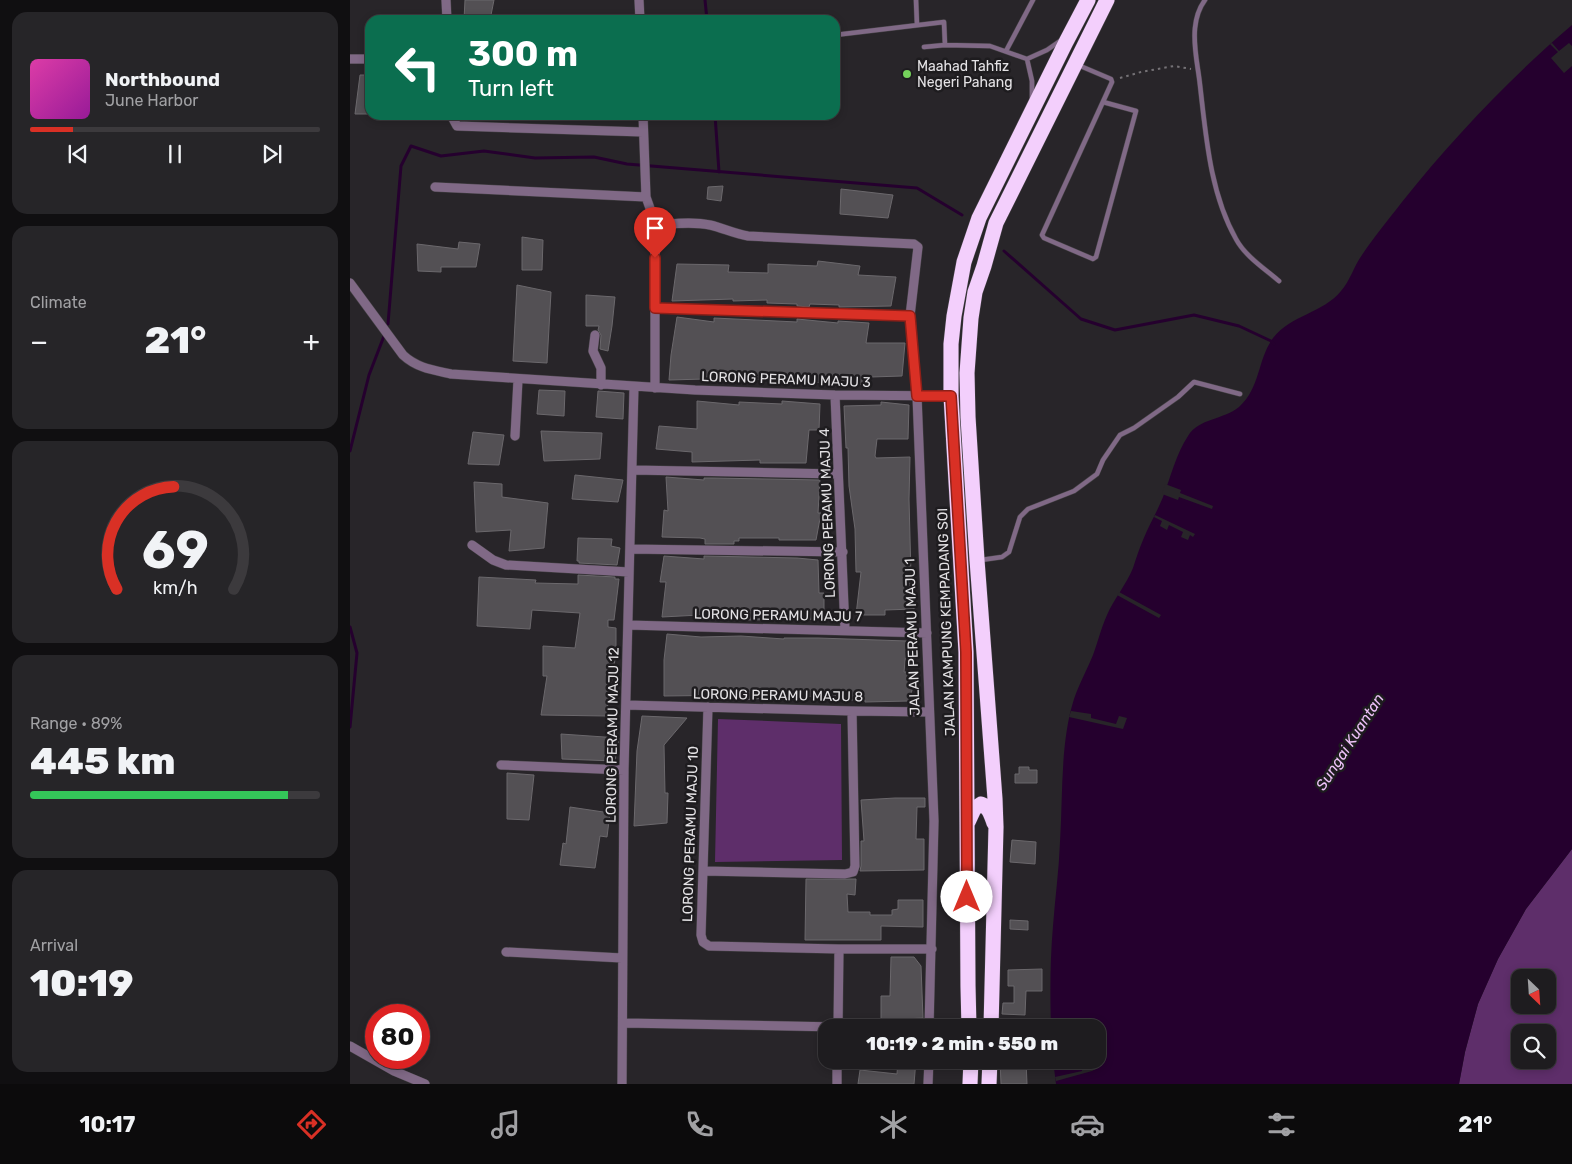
<!DOCTYPE html>
<html lang="en">
<head>
<meta charset="utf-8">
<style>
	body { margin:0; font-family:Rubik,sans-serif; background:#262528; color:#f1f3f6; height:100vh; display:flex; flex-direction:column; font-size:19px; white-space:nowrap }
	* { box-sizing:border-box; margin:0 }
	p { font-size:16px; color:#a1a1a4 }
	.icon { flex:none; width:28px; height:28px; fill:none; stroke:currentColor; stroke-width:2; stroke-linecap:round; stroke-linejoin:round }
	.map { position:relative; flex:1; overflow:hidden }
	.details { display:flex; flex-direction:column; gap:12px; padding:12px; background:#100f11; width:350px }
	.details>* { flex:none }
	.banner { position:absolute; left:15px; top:15px; width:475px; height:105px; border-radius:15px; box-shadow:0 2px 8px #0003,0 0 0 1px #3c3a3d; background:#0b6e4f; color:#fff; overflow:hidden }
	.needle { width:32px; rotate:155deg }
	.fabs { position:absolute; left:1161px; top:969px; display:grid; gap:10px }
	.fabs a { display:grid; place-items:center; width:45px; height:45px; border-radius:10px; background:#1e1c1f; box-shadow:0 2px 8px #0003,0 0 0 1px #3c3a3d; font-size:25px }
	.speed { position:absolute; left:15px; top:1004px; display:flex; gap:10px; font-size:25px; font-weight:700; text-align:center }
	.speed>* { display:grid; place-content:center; width:65px; height:65px; border-radius:50%; background:#1e1c1f; box-shadow:0 2px 8px #0003,0 0 0 1px #3c3a3d; line-height:1 }
	.speed .limit { border:8px solid #d22; background:#fff; color:#111 }
	.pin { position:absolute; display:grid; place-items:center; width:42px; height:42px; color:#fff; margin:-51px -21px; border-radius:50% 50% 50% 0; rotate:-45deg; box-shadow:0 0 5px #0007 }
	.pin .icon { rotate:45deg }
	.me { position:absolute; width:55px; margin:-28px; rotate:0deg; stroke-linejoin:round; filter:drop-shadow(0 0 4px #0008) }
	.turn { display:flex; align-items:center; gap:18px; height:105px; padding:0 20px; font-size:22px }
	.turn .icon { width:65px; height:65px; stroke-width:2.5 }
	.turn b { display:block; font-size:35px; line-height:42px }
	.big { font-size:38px; font-weight:800; line-height:1.1 }
	.details .widget { flex:1; display:flex; flex-direction:column; justify-content:center; gap:8px; min-width:0; padding:0 18px; border-radius:15px; background:#262528 }
	.details .dial { align-items:center; gap:0 }
	.dial svg { height:130px; overflow:visible; fill:none; stroke:#3c3a3d; stroke-width:7; stroke-linecap:round; text-anchor:middle }
	.dial text { fill:#f1f3f6; stroke:none }
	.song { display:flex; align-items:center; gap:15px }
	.cover { width:60px; height:60px; border-radius:8px; background:linear-gradient(135deg,hsl(320 70% 55%),hsl(300 70% 35%)) }
	.played { height:5px; border-radius:2px; background:linear-gradient(90deg,#d93025 15%,#3c3a3d 15%) }
	.keys { display:flex; justify-content:space-around; direction:ltr }
	.heat { display:flex; justify-content:space-between; align-items:center; font-size:28px; direction:ltr }
	.charge { height:8px; border-radius:4px; background:linear-gradient(90deg,#34c759 89%,#3c3a3d 0) }
	.trip { position:absolute; left:468px; top:1019px; width:288px; height:50px; border-radius:15px; background:#1e1c1f; box-shadow:0 2px 8px #0003,0 0 0 1px #3c3a3d; font-weight:800; line-height:50px; text-align:center }
	.dock { display:flex; height:80px; justify-content:space-around; align-items:center; background:#0c0b0c; color:#a1a1a4 }
	.dock .icon { width:35px; height:35px }
	.dock .current { color:#d93025 }
	.dock b { font-size:22px; color:#f1f3f6 }
	main { display:flex; flex:1; min-height:0 }
	.map>svg:first-child { display:block }
	.green { fill:#5e2e6a; fill-rule:evenodd }
	.water { fill:#25002e }
	.pier { fill:#282529 }
	.lines { fill:none; stroke-linecap:round; stroke-linejoin:round }
	.stream { stroke:#25002e; stroke-width:3 }
	.building { fill:#535054; stroke:#6b686c }
	.lane-casing { stroke:#464347; stroke-width:5.5 }
	.street-casing { stroke:#464347; stroke-width:10 }
	.highway-casing { stroke:#464347; stroke-width:16 }
	.path { stroke:#757276; stroke-width:2; stroke-dasharray:2.5 4; stroke-linecap:butt }
	.lane { stroke:#806986; stroke-width:4.5 }
	.street { stroke:#806986; stroke-width:9 }
	.highway { stroke:#f3cffc; stroke-width:15 }
	.route-casing { stroke:#8d1f18; stroke-width:12 }
	.route { stroke:#d93025; stroke-width:9 }
	.poi-dot { fill:#75d25b; stroke:#1e1c1f; stroke-width:2 }
	.labels { text-anchor:middle; stroke-width:5; stroke-linejoin:round; paint-order:stroke }
	.poi-label { font-size:14px; fill:#e4e2e5; stroke:#1e1c1f; text-anchor:start }
	.street-label { font-size:14px; fill:#e4e2e5; stroke:#1e1c1f }
	.water-label { font-size:15px; font-style:italic; fill:#eec2f9; stroke:#1e1c1f }
</style>
</head>
<body>
<main>
<section class="details">
<div class="widget">
<div class="song"><i class="cover"></i><div><b>Northbound</b><p>June Harbor</p></div></div>
<div class="played"></div>
<div class="keys"><svg class="icon" aria-label="previous" viewBox="0 0 24 24"><path d="M18 5L8 12l10 7zM5 5v14"/></svg><svg class="icon" aria-label="pause" viewBox="0 0 24 24"><path d="M8 5v14M16 5v14"/></svg><svg class="icon" aria-label="next" viewBox="0 0 24 24"><path d="M6 5l10 7-10 7zM19 5v14"/></svg></div>
</div>
<div class="widget"><p>Climate</p>
<div class="heat"><a>−</a><b class="big">21°</b><a>+</a></div>
</div>
<div class="widget dial"><svg viewBox="0 0 100 80">
<path d="M14 69A42 42 0 1 1 86 69"/>
<path d="M14 69A42 42 0 0 1 49 6" stroke="#d93025"/>
<text x="50" y="56" font-size="32" font-weight="700">69</text>
<text x="50" y="72" font-size="11">km/h</text>
</svg></div>
<div class="widget"><p>Range · 89%</p><b class="big">445 km</b><div class="charge"></div></div>
<div class="widget"><p>Arrival</p><b class="big">10:19</b></div>
</section>
<div class="map">
<svg width="1222" height="1084" viewBox="0 0 1222 1084">
	<rect width="100%" height="100%" fill="#282529"/>
	<!-- green -->
	<path class="green" d="M368,719l123,5 1,136 -127,2z
		M1222,849v235h-113l6,-32 13,-48 20,-45 28,-50zM1170,978h28v27h-28zM1170,1032h28v28h-28z"/>
	<!-- water -->
	<path class="water" d="M1222,25v824l-46,60 -28,50 -20,45 -13,48 -6,32h-403l-3,-24h43v-32h-45c-1,-35 -1,-68 2,-102 2,-28 6,-56 7,-84 3,-46 0,-99 14,-143 5,-15 13,-29 19,-44 5,-13 8,-27 14,-40 7,-16 19,-30 26,-47 3,-9 6,-19 10,-28 6,-15 14,-28 20,-43 8,-21 13,-43 25,-61 11,-18 35,-16 51,-29 22,-20 18,-47 34,-69 18,-23 50,-25 68,-47 9,-10 13,-25 21,-36 11,-17 27,-36 40,-53 51,-64 108,-124 170,-177z"/>
	<!-- pier -->
	<path class="pier" d="M1202,43l7,8 10,-8 3,3v20l-8,7 -13,-15 7,-6 -8,-8z
		M815,484l16,6 -1,3 33,13 -1,3 -33,-12 -1,3 -16,-6z
		M805,515l40,19 -2,3 -3,-2 -2,5 -7,-3 2,-5 -14,-7 -2,5 -7,-4 2,-5 -8,-4z
		M769,592l42,23 -2,3 -42,-23z
		M721,711l20,3v4l25,6 3,-8 8,2 -4,11 -54,-12z
		M749,1064l2,2 -9,5 -36,10 -1,-4 27,-6v-3l7,-1 1,2z"/>
	<g class="lines">
		<!-- stream -->
		<path class="stream" d="M355,0l2,20
			M365,115l4,57
			M654,251l77,68 34,11 79,-15 45,11 32,15 3,3
			M38,324l13,-158 10,-20 30,10 43,-5 51,7 59,-1 33,7 290,24 45,27
			M0,451l19,-76 15,-39
			M0,627l7,26 -7,74"/>
	</g>
	<!-- building -->
	<path class="building" d="M115,0h29l-4,20h-26z
		M10,75h10v39h-15z
		M373,186l-2,15 -14,-2 1,-12z
		M491,189l52,6 -5,23 -48,-4z
		M172,237l21,3 -1,30h-20z
		M109,242l21,2 -4,23h-35v5l-23,-1 -1,-27 41,5z
		M468,261l42,5 -2,9 38,2 -5,29 -52,1v-2l-29,-1 -1,3 -12,-1v-2l-30,-1v-3l-34,1v-2l-61,2 5,-37 52,1 -1,7 40,1v-9l49,2z
		M167,285l34,7 -4,71 -34,-2z
		M236,295l29,2 -3,29 -4,25 -8,-2 1,-14 -3,-5 1,-4h-13z
		M327,317l37,5v-4l83,4v-3l41,4v-2l31,2 -3,20h39l-3,33 -31,1 -2,8 -164,-8v2l-36,1 2,-25z
		M189,390l26,1 -1,25 -27,-2z
		M248,391l26,2 -1,26 -27,-2z
		M347,401l42,4v-3l43,2v-3l38,3 -1,26h-10l-3,33h-46v-3l-68,2v-10l-36,-3 3,-23 38,3z
		M531,402l28,3 -1,34h-31l-2,17 1,2 34,-1 -1,42 2,77h4l-1,33 -29,1v5h-29l5,-43h-5l-1,-43 -6,-43 -1,-38h-2l-2,-42 37,-1z
		M191,431l61,2 -2,26 -56,2z
		M123,432l31,3 -5,30 -31,-1z
		M225,475l48,5 -5,22 -46,-3z
		M316,477l38,3v-2h9l107,2 -2,33h3l-5,27h-37v-2h-40v3h-5v3h-29v-5l-5,-1 -38,-1 2,-27 4,1z
		M124,482l28,2v13l46,6 -4,45 -35,3 2,-21 -35,2z
		M228,538l34,1 -1,7 9,2 -3,17 -38,-2v-2h-2z
		M314,556l40,3v-3l93,2 21,2 1,33h5v26l-82,1v-2l-42,-3 -38,2 4,-35h-6z
		M228,575l37,2v2h4l-5,41h-6v7l8,1v25l-10,63 -65,-1 6,-39h-4v-30l32,2 5,-35 -48,-3 -2,19 -53,-3 2,-49 57,3 -1,3 43,1z
		M317,634l34,3 40,-1 43,3v-1h34l89,3 -3,31h13l-8,29 -44,1v-2h-38l-1,-3 -36,-1 -47,4v-5l-79,1v-36z
		M292,716l45,2 -23,27 1,48h3l-1,30 -33,3 3,-75z
		M211,734l58,4 -4,23 -53,-2z
		M669,767h10v3h8v13h-22v-9h4z
		M157,773l27,2 -5,45 -22,-1z
		M545,798h30v9h-8l-1,32h8v31l-64,1 1,-5v-25h3l-3,-41z
		M220,807l40,6 -3,24 -7,-1 -5,32 -35,-3 3,-22 3,1z
		M662,840l24,2 -1,22 -25,-2z
		M456,879h50l-1,16 -8,-1 1,18h22v3h22v-5l6,-1v-9h25v27l-42,-1v14h-76z
		M660,920l18,1v9l-18,-1z
		M541,957h23l7,9 2,52 -20,1v9h-22v-32h9z
		M692,969v22h-16l-1,24 -23,-1 1,-11h11v-17h-6v-16z
		M548,1060h18l-2,24h-56l2,-14 37,4z
		M650,1060h26l1,24h-26z"/>
	<g class="lines">
		<defs>
			<path id="lane" d="M566,0l1,25
				M855,0c-6,8 -9,18 -10,28 -2,19 3,38 5,57 6,51 10,108 36,154 9,17 29,30 43,42
				M485,35l109,-13 1,23
				M574,47l21,-2 45,1 37,13 20,-9 13,-9
				M656,51l27,-51
				M677,59l5,22v18
				M728,65l33,14 1,3 -70,153 2,3 49,21 3,-2 40,-146 -33,-9
				M631,560l21,-3 7,-5 11,-35 8,-8 46,-18 23,-17 6,-14 17,-25 14,-7 44,-31 16,-15 46,12"/>
			<path id="street" d="M96,0l1,20
				M289,0l1,20
				M0,59h20
				M101,115l6,11 186,6
				M293,115l3,82 6,17 3,11v163
				M85,187l211,10
				M305,225c17,-1 37,-4 55,0 13,3 25,9 38,11l166,8 4,3 -8,69 7,80 17,425 -5,207
				M0,283l53,72c14,13 30,15 48,19l244,16 140,5 116,1
				M305,308l255,8
				M245,335l-2,16 8,17v17
				M485,395l10,235
				M165,436l3,-56
				M283,470l205,4
				M122,545l21,15 13,5 123,7
				M280,549l213,3
				M278,625l299,8
				M276,705l226,6 77,1
				M358,707l-7,228 2,7 6,4 130,3h93
				M151,765l123,5
				M353,871l142,3 8,-2 2,-6 -3,-155
				M156,952l116,6
				M274,1023l214,4
				M488,1028l1,-79
				M0,1046l44,25 31,13
				M272,1084l2,-314 10,-383
				M487,1084v-24
				M578,1084l1,-24"/>
			<path id="highway" d="M618,822l6,-13 7,-5c8,3 10,11 13,19
				M619,1028l-1,-42 -2,-334 -15,-256v-52l3,-28 10,-54 15,-44 87,-176 22,-42
				M641,1028l5,-201 -1,-28 -18,-239 -9,-143 -1,-44 4,-55 4,-26 9,-26 12,-43 111,-223
				M620,1084l1,-24
				M639,1084l1,-24"/>
		</defs>
		<!-- lane casing -->
		<use href="#lane" class="lane-casing"/>
		<!-- street casing -->
		<use href="#street" class="street-casing"/>
		<!-- highway casing -->
		<use href="#highway" class="highway-casing"/>
		<!-- path -->
		<path class="path" d="M770,78l21,-6 33,-6 17,3"/>
		<!-- lane -->
		<use href="#lane" class="lane"/>
		<!-- street -->
		<use href="#street" class="street"/>
		<!-- highway -->
		<use href="#highway" class="highway"/>
	</g>
	<g class="lines">
		<defs>
			<path id="route" d="M305,258v50l255,8 7,80h34l15,256 1,245"/>
		</defs>
		<!-- route casing -->
		<use href="#route" class="route-casing"/>
		<!-- route -->
		<use href="#route" class="route"/>
	</g>
	<!-- markers -->
	<circle class="poi-dot" cx="557" cy="74" r="5"/>
	<g class="labels">
		<!-- poi labels -->
		<g class="poi-label">
			<text x="567" y="71">Maahad Tahfiz<tspan x="567" dy="16">Negeri Pahang</tspan></text>
		</g>
		<!-- street labels -->
		<g class="street-label">
			<text transform="translate(436 379) rotate(2)" y="5">LORONG PERAMU MAJU 3</text>
			<text transform="translate(477 513) rotate(-92)" y="5">LORONG PERAMU MAJU 4</text>
			<text transform="translate(428 615) rotate(1)" y="5">LORONG PERAMU MAJU 7</text>
			<text transform="translate(596 622) rotate(-92)" y="5">JALAN KAMPUNG KEMPADANG SOI</text>
			<text transform="translate(562 637) rotate(-92)" y="5">JALAN PERAMU MAJU 1</text>
			<text transform="translate(428 695) rotate(1)" y="5">LORONG PERAMU MAJU 8</text>
			<text transform="translate(262 735) rotate(-89)" y="5">LORONG PERAMU MAJU 12</text>
			<text transform="translate(340 834) rotate(-88)" y="5">LORONG PERAMU MAJU 10</text>
		</g>
		<!-- water labels -->
		<g class="water-label">
			<text transform="translate(1000 742) rotate(-57)" y="5">Sungai Kuantan</text>
		</g>
	</g>
</svg>
<div class="fabs">
<a><svg class="needle" viewBox="-14 -14 28 28"><path d="M0-13l5 13h-10z" fill="#e53935"/><path d="M0 13l5-13h-10z" fill="#a1a1a4"/></svg></a>
<a><svg class="icon" aria-label="search" viewBox="0 0 24 24"><circle cx="10" cy="10" r="6"/><path d="M15 15l6 6"/></svg></a>
</div>
<div class="speed"><div class="limit">80</div></div>
<div class="pin" style="left:305px;top:258px;background:#d93025"><svg class="icon" aria-label="arrive" viewBox="0 0 24 24"><path d="M6 21V4h12l-3 4 3 4H6"/></svg></div>
<svg class="me" style="left:617px;top:897px" viewBox="-20 -20 40 40"><circle r="19" fill="#fff"/><path d="M0-13L10 11 0 6-10 11z" fill="#d93025"/></svg>
<div class="trip">10:19 · 2 min · 550 m</div>
<div class="banner">
<div class="turn"><svg class="icon" aria-label="left" viewBox="0 0 24 24"><path d="M17 20v-9H6M10 6l-5 5 5 5"/></svg><div><b>300 m</b>Turn left</div></div>
</div>
</div>
</main>
<nav class="dock">
<b>10:17</b>
<svg class="icon current" aria-label="directions" viewBox="0 0 24 24"><path d="M12 3l9 9-9 9-9-9zM9 14v-3h6M13 9l2 2-2 2"/></svg>
<svg class="icon" aria-label="music" viewBox="0 0 24 24"><path d="M9 18V5l10-2v13"/><circle cx="6" cy="18" r="3"/><circle cx="16" cy="16" r="3"/></svg>
<svg class="icon" aria-label="phone" viewBox="0 0 24 24"><path d="M5 4h4l2 5-3 2q2 4 5 5l2-3 5 2v4C11 20 4 13 5 4z"/></svg>
<svg class="icon" aria-label="climate" viewBox="0 0 24 24"><path d="M12 3v18M4 7l16 10M4 17L20 7"/></svg>
<svg class="icon" aria-label="car" viewBox="0 0 24 24"><path d="M5 17H2v-5l4-1 3-4h7l3 4 3 1v5h-3M9 17h6M6 11h13"/><circle cx="7" cy="17" r="2"/><circle cx="17" cy="17" r="2"/></svg>
<svg class="icon" aria-label="filters" viewBox="0 0 24 24"><path d="M4 7h16M4 17h16"/><circle cx="9" cy="7" r="2"/><circle cx="15" cy="17" r="2"/></svg>
<b>21°</b>
</nav>
</body>
</html>
